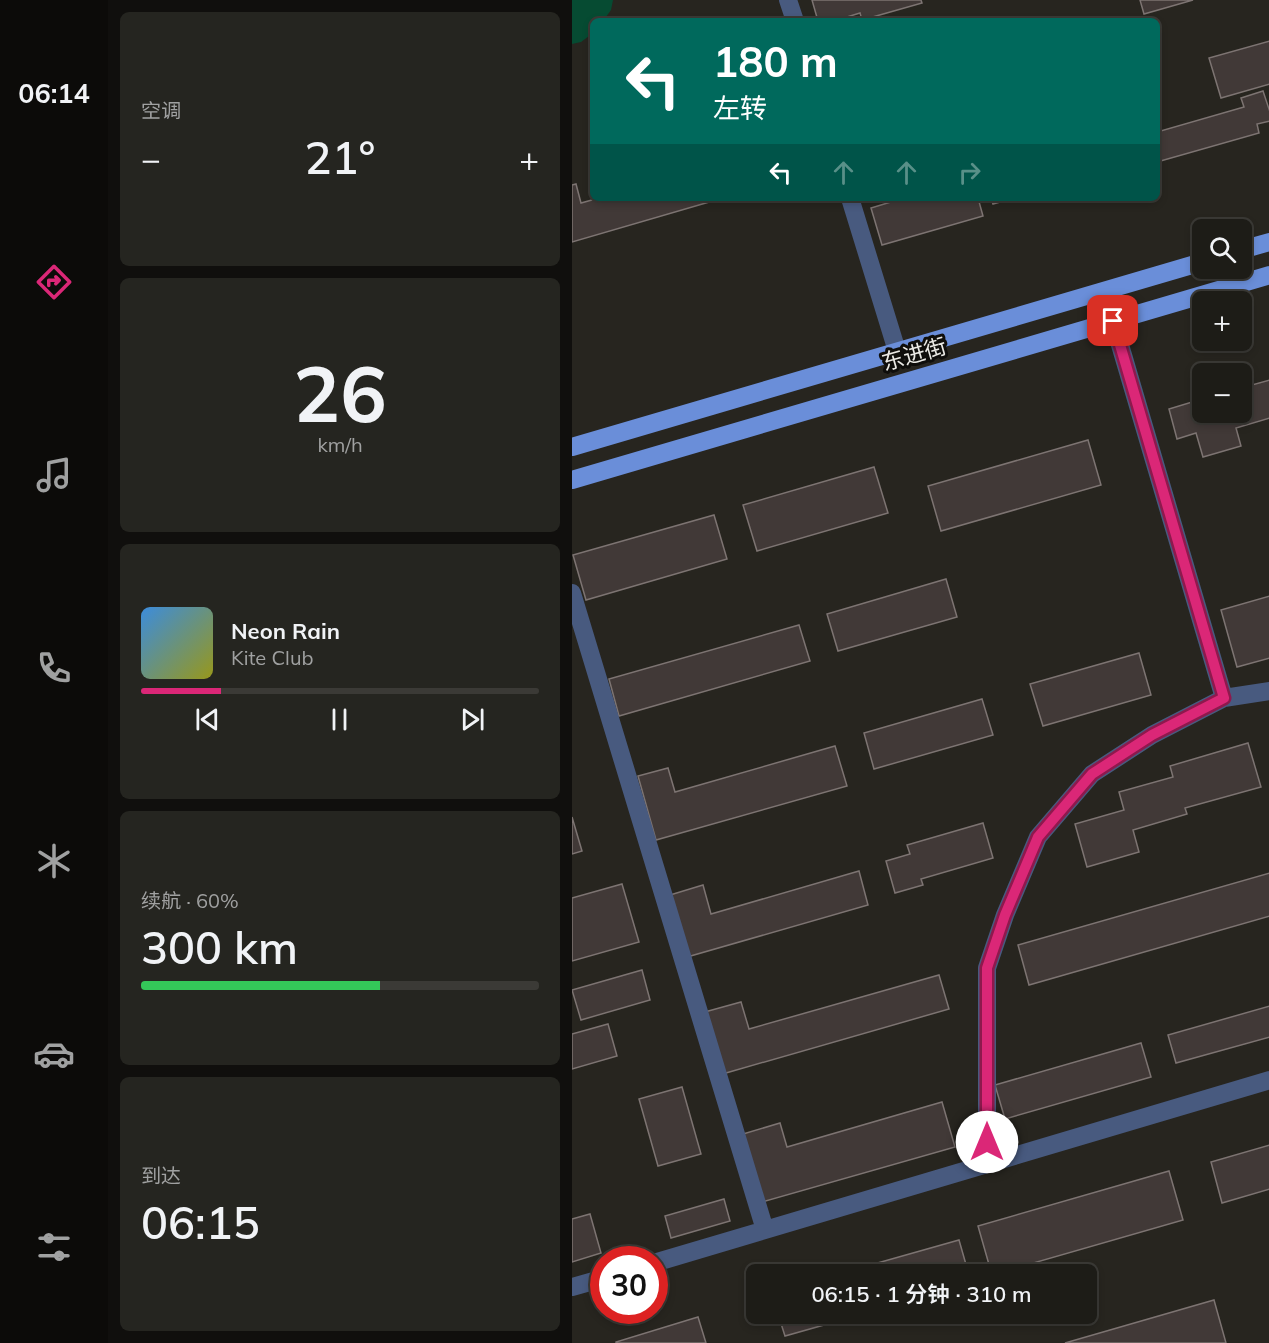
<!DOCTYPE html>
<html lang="zh">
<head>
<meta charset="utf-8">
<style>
	body { margin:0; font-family:Mulish,"Noto Sans SC",sans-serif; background:#252520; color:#f1f3f6; height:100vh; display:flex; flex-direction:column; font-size:22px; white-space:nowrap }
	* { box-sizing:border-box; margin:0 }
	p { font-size:20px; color:#a0a1a1 }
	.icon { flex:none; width:33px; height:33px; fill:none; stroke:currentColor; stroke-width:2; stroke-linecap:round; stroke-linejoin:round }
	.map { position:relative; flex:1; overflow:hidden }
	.side { display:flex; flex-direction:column; gap:12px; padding:12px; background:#100f0d; width:464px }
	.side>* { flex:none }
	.guide { position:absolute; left:18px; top:18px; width:570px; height:183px; border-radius:9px; box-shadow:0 3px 9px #0003,0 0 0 2px #3b3a36; background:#00695c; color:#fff; overflow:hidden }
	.controls { position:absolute; left:620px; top:219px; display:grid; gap:12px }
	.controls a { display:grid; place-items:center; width:60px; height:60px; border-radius:9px; background:#1d1c17; box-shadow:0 3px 9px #0003,0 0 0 2px #3b3a36; font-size:30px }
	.speed { position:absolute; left:18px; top:1246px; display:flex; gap:12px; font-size:30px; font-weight:700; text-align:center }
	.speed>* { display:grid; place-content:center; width:78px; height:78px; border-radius:50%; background:#1d1c17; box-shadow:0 3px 9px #0003,0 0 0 2px #3b3a36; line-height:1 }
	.speed .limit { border:9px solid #d22; background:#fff; color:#111 }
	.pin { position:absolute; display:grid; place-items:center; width:51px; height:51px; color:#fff; margin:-26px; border-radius:12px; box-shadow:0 3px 9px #0006 }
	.me { position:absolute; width:66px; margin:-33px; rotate:0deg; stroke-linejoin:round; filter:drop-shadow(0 0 4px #0008) }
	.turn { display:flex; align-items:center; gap:21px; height:126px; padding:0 24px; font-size:27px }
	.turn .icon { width:78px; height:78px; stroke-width:2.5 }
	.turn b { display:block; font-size:42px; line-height:51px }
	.lanes { display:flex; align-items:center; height:57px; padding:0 24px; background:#0003; justify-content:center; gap:30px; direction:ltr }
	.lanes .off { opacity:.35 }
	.big { font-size:45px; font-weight:600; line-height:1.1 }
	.side .card { flex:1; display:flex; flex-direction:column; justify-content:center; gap:9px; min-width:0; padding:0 21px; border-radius:9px; background:#252520 }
	.side .dial { align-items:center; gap:0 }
	.dial b { font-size:78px; line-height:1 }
	.song { display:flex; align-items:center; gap:18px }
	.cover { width:72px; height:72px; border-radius:9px; background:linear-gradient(135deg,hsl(210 70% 55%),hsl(60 70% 35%)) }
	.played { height:6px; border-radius:3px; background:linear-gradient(90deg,#db2777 20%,#3b3a36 20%) }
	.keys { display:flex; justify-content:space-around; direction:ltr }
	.heat { display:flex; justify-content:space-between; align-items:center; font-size:33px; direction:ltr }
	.charge { height:9px; border-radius:4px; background:linear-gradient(90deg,#34c759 60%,#3b3a36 0) }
	.trip { position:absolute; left:174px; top:1264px; width:351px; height:60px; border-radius:9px; background:#1d1c17; box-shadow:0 3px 9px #0003,0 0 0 2px #3b3a36; font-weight:600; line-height:60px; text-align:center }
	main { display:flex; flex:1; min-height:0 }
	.tab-bar { display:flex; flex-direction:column; width:108px; justify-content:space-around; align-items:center; background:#0c0b09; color:#a0a1a1 }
	.tab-bar .icon { width:42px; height:42px }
	.tab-bar .current { color:#db2777 }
	.tab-bar b { font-size:27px; color:#f1f3f6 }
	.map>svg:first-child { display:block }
	.green { fill:#064b32 }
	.building { fill:#413937; stroke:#7d7472; stroke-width:1.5 }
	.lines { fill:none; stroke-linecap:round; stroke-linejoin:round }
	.minor { stroke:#485a7f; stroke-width:18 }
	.major { stroke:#6a8ed9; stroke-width:18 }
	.route-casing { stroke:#8e194d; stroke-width:15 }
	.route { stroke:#db2777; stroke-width:10 }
	.labels { text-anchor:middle; stroke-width:6; stroke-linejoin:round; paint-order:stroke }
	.street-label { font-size:22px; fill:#ebeae5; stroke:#0f0e0b }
</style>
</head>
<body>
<main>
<nav class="tab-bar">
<b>06:14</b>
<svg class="icon current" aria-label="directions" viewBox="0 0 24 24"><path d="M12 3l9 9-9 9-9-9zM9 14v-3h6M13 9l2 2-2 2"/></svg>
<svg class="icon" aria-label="music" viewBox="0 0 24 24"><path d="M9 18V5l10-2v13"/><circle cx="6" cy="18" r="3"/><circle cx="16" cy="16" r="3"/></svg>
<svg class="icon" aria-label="phone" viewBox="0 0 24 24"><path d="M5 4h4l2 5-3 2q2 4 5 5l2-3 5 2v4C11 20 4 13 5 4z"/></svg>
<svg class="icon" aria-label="climate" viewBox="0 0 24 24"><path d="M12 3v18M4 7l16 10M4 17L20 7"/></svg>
<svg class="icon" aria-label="car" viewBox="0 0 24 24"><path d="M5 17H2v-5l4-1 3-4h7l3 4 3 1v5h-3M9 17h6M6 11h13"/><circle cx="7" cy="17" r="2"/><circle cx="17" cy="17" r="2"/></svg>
<svg class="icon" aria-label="filters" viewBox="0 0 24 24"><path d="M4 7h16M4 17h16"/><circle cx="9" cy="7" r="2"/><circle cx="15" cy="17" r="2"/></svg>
</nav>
<section class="side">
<div class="card"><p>空调</p>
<div class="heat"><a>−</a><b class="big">21°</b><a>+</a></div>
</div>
<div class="card dial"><b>26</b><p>km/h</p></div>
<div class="card">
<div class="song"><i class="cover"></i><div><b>Neon Rain</b><p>Kite Club</p></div></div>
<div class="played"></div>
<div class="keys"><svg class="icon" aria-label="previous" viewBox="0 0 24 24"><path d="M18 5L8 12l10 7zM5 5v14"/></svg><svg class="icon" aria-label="pause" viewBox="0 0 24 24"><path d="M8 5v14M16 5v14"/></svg><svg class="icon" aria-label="next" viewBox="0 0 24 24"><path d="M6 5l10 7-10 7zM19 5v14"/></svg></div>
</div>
<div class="card"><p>续航 · 60%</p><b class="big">300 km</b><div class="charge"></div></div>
<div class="card"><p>到达</p><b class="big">06:15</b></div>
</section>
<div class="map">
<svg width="698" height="1343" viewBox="0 0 698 1343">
	<rect width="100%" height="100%" fill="#27251f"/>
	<!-- green -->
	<path class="green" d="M0,0h41l-2,10 -8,11h-10v12l-12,9 -9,2z"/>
	<!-- building -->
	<path class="building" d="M240,0h109l1,3 -60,17 -2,-7 -26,8h-16z
		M568,0h53l-49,14z
		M698,41v43l-49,14 -12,-40z
		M691,91l7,21v9l-13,3 2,9 -102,29v-30l87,-25 -3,-9z
		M4,184l5,19 18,-5h124l-151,44v-57z
		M332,198h74l5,18 -101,29 -11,-37z
		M419,198h23l-21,6z
		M698,380v38l-34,10 5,18 -38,11 -7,-24 -19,6 -8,-30 33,-10v13h39v-24z
		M516,440l13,45 -160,46 -13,-45z
		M302,467l14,46 -131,38 -14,-46z
		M142,515l13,44 -141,41 -13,-45z
		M374,579l11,38 -119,34 -11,-37z
		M698,596v62l-33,9 -16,-57z
		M227,625l11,36 -191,55 -10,-37z
		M567,653l12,42 -108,31 -13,-42z
		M410,699l11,36 -119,34 -10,-36z
		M676,743l13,44 -76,21 2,6 -54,16 6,22 -52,15 -12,-43 49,-14 -5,-18 54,-15 -3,-11z
		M263,746l12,40 -191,54 -18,-64 30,-8 7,24z
		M0,817l10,34 -10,3z
		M411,823l10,35 -72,21 2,6 -28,8 -9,-32 24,-7 -3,-9z
		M287,871l9,34 -181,52 -17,-62 33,-10 8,29z
		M698,873v43l-241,69 -11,-40z
		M50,884l17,58 -67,19v-63z
		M70,970l8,30 -69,20 -9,-30z
		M367,975l10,34 -230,66 -18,-62 40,-11 8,27z
		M698,1006v31l-94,26 -8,-28z
		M36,1024l9,32 -45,13v-35z
		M569,1043l10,34 -146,42 -10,-34z
		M110,1087l19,67 -43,12 -19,-67z
		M370,1102l13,45 -193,55 -19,-68 37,-11 7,24z
		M698,1145v44l-48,14 -11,-41z
		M597,1171l14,49 -191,55 -14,-49z
		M152,1199l6,22 -59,17 -6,-22z
		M18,1214l11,39 -29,9v-43z
		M387,1240l10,35h-134z
		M642,1300l12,43h-161z
		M206,1314h85l-78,22z
		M126,1317l8,26h-90v-1z"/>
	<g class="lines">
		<!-- minor -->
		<path class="minor" d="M216,0l7,21
			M278,198l47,153
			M0,593l193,637
			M652,698l46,-7
			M415,1164v-196l18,-53 33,-78 54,-63 60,-39 72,-37 -111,-377
			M82,1263l616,-183
			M0,1287l32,-9"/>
		<!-- major -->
		<path class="major" d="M669,250l29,-8
			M0,447l630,-185
			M0,480l698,-205"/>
	</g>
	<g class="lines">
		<defs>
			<path id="route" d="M415,1142v-174l18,-53 33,-78 54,-63 60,-39 72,-37 -111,-377"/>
		</defs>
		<!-- route casing -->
		<use href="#route" class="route-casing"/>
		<!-- route -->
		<use href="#route" class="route"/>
	</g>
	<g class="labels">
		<!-- street labels -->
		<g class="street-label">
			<text transform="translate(342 354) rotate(-16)" y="8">东进街</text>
		</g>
	</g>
</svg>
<div class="controls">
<a><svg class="icon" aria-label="search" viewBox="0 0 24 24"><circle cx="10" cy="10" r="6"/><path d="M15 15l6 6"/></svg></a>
<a>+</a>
<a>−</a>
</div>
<div class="speed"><div class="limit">30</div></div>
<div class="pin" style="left:541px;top:321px;background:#d93025"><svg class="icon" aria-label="arrive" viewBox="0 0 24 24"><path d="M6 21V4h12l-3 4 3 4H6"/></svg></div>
<svg class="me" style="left:415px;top:1142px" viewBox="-20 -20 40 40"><circle r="19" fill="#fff"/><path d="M0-13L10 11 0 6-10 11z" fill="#db2777"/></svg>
<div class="trip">06:15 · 1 分钟 · 310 m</div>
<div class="guide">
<div class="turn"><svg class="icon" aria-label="left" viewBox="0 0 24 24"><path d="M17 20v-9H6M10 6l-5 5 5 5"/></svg><div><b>180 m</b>左转</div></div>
<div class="lanes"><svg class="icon" aria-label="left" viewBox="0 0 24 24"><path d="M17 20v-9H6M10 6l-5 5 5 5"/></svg><svg class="icon off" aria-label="ahead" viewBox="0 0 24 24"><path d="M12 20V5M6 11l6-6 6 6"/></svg><svg class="icon off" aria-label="ahead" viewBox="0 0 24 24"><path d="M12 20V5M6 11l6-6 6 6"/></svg><svg class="icon off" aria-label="right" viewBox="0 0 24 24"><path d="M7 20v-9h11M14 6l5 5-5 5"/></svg></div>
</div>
</div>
</main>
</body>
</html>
